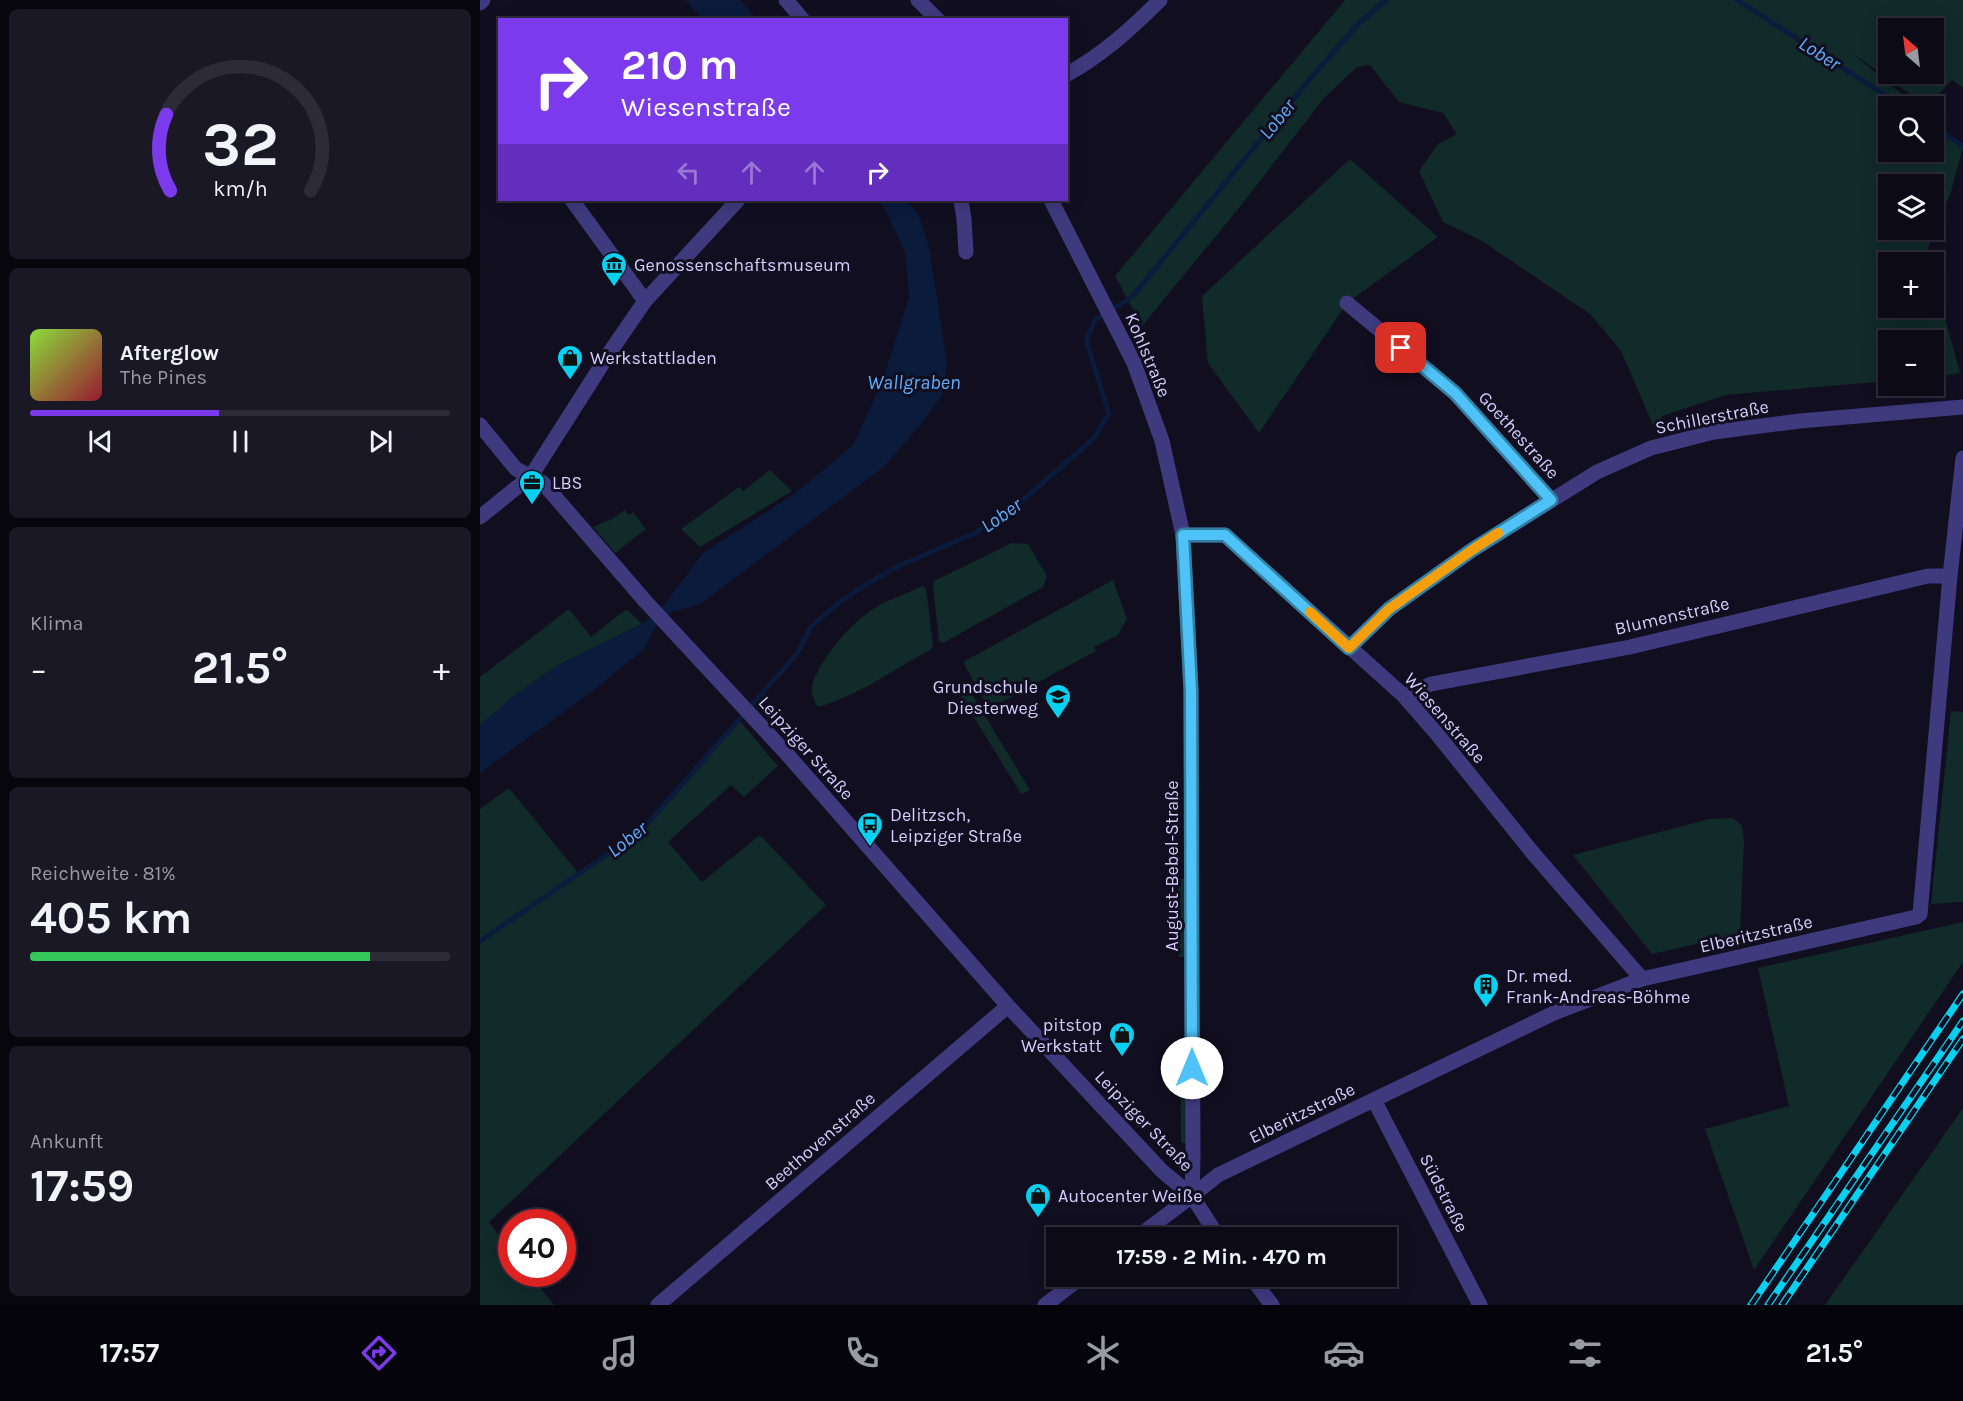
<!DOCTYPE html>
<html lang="de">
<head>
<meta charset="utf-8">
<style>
	body { margin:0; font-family:Karla,sans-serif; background:#1b1825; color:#f1f3f6; height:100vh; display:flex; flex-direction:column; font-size:22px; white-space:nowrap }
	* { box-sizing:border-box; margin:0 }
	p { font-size:20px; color:#9a9aa2 }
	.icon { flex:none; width:33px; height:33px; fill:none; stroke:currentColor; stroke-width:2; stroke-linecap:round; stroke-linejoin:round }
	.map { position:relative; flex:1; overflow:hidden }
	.side { display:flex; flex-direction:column; gap:9px; padding:9px; background:#07060d; width:480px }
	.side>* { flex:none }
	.guide { position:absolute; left:18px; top:18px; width:570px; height:183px; border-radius:0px; box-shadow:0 3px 15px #0003,0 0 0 2px #2d2b37; background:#7c3aed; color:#fff; overflow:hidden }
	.needle { width:39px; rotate:332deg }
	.fabs { position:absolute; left:1398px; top:18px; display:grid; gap:12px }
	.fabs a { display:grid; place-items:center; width:66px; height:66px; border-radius:0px; background:#0d0a18; box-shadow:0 3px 15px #0003,0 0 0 2px #2d2b37; font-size:30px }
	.speed { position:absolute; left:18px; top:1209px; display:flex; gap:12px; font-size:30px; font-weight:700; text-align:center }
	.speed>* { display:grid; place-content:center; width:78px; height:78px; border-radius:50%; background:#0d0a18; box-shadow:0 3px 15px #0003,0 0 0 2px #2d2b37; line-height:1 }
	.speed .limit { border:9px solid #d22; background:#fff; color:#111 }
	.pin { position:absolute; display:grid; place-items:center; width:51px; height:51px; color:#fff; margin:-26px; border-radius:12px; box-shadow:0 3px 9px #0006 }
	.me { position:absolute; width:66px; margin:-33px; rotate:0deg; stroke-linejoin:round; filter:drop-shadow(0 0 4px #0008) }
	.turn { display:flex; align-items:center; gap:21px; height:126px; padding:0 24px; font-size:27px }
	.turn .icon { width:78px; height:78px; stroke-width:2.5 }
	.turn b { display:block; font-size:42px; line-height:51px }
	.lanes { display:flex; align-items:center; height:57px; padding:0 24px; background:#0003; justify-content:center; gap:30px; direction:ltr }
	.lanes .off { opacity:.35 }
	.big { font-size:45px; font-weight:700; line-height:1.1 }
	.side .card { flex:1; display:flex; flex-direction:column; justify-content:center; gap:9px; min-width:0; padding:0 21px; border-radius:9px; background:#1b1825 }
	.side .dial { align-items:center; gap:0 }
	.dial svg { height:156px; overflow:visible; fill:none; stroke:#2d2b37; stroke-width:7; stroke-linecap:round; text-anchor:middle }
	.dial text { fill:#f1f3f6; stroke:none }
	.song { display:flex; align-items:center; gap:18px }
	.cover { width:72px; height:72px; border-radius:9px; background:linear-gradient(135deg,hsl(90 70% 55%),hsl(350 70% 35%)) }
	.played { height:6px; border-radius:3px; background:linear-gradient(90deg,#7c3aed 45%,#2d2b37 45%) }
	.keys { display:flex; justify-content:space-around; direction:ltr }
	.heat { display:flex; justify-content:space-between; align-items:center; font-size:33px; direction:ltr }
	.charge { height:9px; border-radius:4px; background:linear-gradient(90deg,#34c759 81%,#2d2b37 0) }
	.trip { position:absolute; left:566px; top:1227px; width:351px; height:60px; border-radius:0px; background:#0d0a18; box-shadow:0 3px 15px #0003,0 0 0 2px #2d2b37; font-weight:700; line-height:60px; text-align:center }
	.tab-bar { display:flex; height:96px; justify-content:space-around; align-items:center; background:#05040a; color:#9a9aa2 }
	.tab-bar .icon { width:42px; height:42px }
	.tab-bar .on { color:#7c3aed }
	.tab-bar b { font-size:27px; color:#f1f3f6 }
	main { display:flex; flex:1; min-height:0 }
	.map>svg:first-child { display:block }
	.green { fill:#112a2a; fill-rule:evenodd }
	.water { fill:#0a1b3c }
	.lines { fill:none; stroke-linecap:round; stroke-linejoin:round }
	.stream { stroke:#0a1b3c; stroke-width:5 }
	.minor { stroke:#3f3a7e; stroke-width:15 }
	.tertiary { stroke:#3f3a7e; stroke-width:15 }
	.rail-casing { stroke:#07d1f1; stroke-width:7 }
	.rail { stroke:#110e20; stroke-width:4.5; stroke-dasharray:14; stroke-linecap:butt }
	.route-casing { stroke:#337fa1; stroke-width:15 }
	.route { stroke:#4fc3f7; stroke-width:10 }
	.slow { stroke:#f59e0b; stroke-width:10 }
	.labels { text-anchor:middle; stroke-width:6; stroke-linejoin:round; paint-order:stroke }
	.poi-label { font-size:18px; fill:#d5cefe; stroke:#110e20; text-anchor:start }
	.street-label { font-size:18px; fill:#d5cefe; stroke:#110e20 }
	.water-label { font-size:20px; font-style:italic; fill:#5fadfb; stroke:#110e20 }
</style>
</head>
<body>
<main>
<section class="side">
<div class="card dial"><svg viewBox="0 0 100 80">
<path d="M14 69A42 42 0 1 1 86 69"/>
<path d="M14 69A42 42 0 0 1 12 30" stroke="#7c3aed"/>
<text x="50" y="56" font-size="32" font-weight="700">32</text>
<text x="50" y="72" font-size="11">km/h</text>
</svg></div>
<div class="card">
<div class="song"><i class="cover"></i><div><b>Afterglow</b><p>The Pines</p></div></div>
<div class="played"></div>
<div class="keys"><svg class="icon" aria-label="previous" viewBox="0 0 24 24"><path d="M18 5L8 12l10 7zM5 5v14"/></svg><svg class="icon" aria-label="pause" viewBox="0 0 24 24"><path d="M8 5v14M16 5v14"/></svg><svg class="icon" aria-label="next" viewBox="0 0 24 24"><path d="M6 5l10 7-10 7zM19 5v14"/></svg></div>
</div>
<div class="card"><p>Klima</p>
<div class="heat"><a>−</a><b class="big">21.5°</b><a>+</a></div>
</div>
<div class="card"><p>Reichweite · 81%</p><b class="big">405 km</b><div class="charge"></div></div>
<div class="card"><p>Ankunft</p><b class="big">17:59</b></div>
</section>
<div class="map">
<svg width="1483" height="1305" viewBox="0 0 1483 1305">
	<rect width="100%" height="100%" fill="#110e20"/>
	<!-- green -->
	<path class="green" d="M865,0h618v88l-11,-8 -25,26 -75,-53 64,53h-28v46h46v-31l29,25 -12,46 -24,59 2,11h-41v46h46v-31l26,96 -26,4v-37h-46v41l-162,14 -64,21 -6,16 -35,-81 -31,-37 -108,-73 -39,-19 -24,-51 19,-27 19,-10 -14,-21 -44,-11 -29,-37 -13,2 -33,31 -81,105 -101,123 -27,-50zM1408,28h46v46h-46zM1408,184h46v46h-46z
		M870,159l88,78 -91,66 -88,130 -51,-70 -6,-67z
		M290,470l22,21 -92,56 -19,-18 58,-42 4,4z
		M145,510l4,5 4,-3 13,17 -31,24 -22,-26 19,-8z
		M532,543l16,1 19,32 -4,11 -100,56 -4,-1 -6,-57 1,-4z
		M633,580l14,39 -9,16 -24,12 2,4 -107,58 -26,-47z
		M443,586l3,3 7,56 -2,4 -63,37 -25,12 -23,9 -4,-2c-2,-6 -5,-11 -4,-18 5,-26 41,-66 64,-80 14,-8 32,-14 47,-21z
		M89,609l22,28 34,-27 4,1 13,13 -84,41 -44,31 -34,29v-48z
		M490,691l60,99 -9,4 -60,-98z
		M1471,711l12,1v190l-32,2z
		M259,720l39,46 -34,31 -13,-12 -63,57 34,40 58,-47 66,70 -337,317 22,30 1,22h17l25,31h-74v-496l29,-21 70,86 61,-42z
		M1253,818l9,8 2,15 -4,93 -88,20 -79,-99 136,-36z
		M698,879h7l1,78h-7z
		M1483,922v40l-209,308 -49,-141 84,-23 -31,-138z
		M708,1051l1,92h-8l-1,-91z
		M1483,1108v197h-138z"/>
	<!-- water -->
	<path class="water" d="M205,0h55l17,19h-54z
		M398,200h28l12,14 11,33 18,115 -4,32 -21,29 -38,44 -184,137 -28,8 -18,17 -10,20 -50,41 -114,83v-48l34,-29 44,-31 84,-41 22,-19 39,-52 94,-61 56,-47 30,-65 26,-83 -4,-44 -19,-42z"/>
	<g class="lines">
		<!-- stream -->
		<path class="stream" d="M1257,0l165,106
			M1454,127l29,19
			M0,941l160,-109 156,-177 15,-28 27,-24 37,-24 26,-14 74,-32 42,-28 76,-66 16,-25 -23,-74 9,-20 37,-23 178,-218 48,-55 28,-24"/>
		<!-- minor -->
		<path class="minor" d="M306,0l17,20
			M0,3l3,-3
			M92,200l73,101
			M481,200l3,19 2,33
			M867,303l108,90 96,107
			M0,425l36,44 27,14 103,119 140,151 222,253 154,165 30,25 26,-21 336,-162 88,-34 274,-62 4,-3 30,-338 13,-118
			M0,517l51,-41 79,-124 35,-51 93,-101
			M703,535h42l179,161 33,38 95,118 110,127
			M869,648l40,-39 83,-59 125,-78 54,-24 63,-16 86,-11 163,-14
			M924,696l27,-12 199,-37 298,-71h22
			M894,1100l106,205
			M178,1305l350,-299"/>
		<!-- tertiary -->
		<path class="tertiary" d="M438,0l20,20
			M586,75c36,-20 65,-46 94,-75
			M571,200l83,163 28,78 21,94 8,155 2,468 -1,38
			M712,1196l27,42
			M656,1238l56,-42
			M770,1276l22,29
			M565,1305l38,-29"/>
		<defs>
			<path id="rail" d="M1271,1305l212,-311
				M1288,1305l195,-284
				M1302,1305l181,-266"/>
		</defs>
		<!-- rail casing -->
		<use href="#rail" class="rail-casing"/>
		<!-- rail -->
		<use href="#rail" class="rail"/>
	</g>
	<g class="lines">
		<defs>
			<path id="route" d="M712,1068l-1,-378 -8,-155h42l124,113 40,-39 83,-59 79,-50 -96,-107 -54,-45"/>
		</defs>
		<!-- route casing -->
		<use href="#route" class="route-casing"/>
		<!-- route -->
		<use href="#route" class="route"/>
		<!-- slow -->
		<path class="slow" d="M830,612l39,36 40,-39 83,-59 26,-17"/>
	</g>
	<!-- icons -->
	<defs>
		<symbol id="museum-pin" viewBox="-11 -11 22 30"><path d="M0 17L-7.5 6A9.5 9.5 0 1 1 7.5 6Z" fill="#07d1f1" stroke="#110e20"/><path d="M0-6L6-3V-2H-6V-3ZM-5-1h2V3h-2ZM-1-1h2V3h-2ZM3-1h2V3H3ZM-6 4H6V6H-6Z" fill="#111"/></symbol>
		<symbol id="shop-pin" viewBox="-11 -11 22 30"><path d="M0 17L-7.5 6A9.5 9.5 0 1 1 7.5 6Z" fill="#07d1f1" stroke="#110e20"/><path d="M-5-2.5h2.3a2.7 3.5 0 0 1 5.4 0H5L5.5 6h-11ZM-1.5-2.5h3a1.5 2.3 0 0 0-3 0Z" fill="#111"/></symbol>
		<symbol id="office-pin" viewBox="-11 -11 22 30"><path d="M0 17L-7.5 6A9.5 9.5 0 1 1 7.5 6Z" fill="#07d1f1" stroke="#110e20"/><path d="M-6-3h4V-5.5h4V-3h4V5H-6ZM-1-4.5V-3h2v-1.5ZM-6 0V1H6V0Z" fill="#111"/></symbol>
		<symbol id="school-pin" viewBox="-11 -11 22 30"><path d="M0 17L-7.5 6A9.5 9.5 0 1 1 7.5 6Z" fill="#07d1f1" stroke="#110e20"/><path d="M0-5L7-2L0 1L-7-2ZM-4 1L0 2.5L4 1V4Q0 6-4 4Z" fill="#111"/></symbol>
		<symbol id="bus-pin" viewBox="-11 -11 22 30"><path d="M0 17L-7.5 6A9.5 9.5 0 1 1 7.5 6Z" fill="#07d1f1" stroke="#110e20"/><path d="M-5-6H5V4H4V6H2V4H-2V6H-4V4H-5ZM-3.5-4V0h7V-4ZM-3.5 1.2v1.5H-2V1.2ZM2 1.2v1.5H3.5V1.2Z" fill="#111"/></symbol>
		<symbol id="building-pin" viewBox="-11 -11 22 30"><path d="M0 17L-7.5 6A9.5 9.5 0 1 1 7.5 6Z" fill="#07d1f1" stroke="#110e20"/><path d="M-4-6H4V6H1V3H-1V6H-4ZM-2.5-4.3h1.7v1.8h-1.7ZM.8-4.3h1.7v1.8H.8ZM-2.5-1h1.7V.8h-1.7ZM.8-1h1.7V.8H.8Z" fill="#111"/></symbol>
	</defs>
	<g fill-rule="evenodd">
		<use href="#museum-pin" x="119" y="250" width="30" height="40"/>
		<use href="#shop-pin" x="75" y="343" width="30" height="40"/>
		<use href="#office-pin" x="37" y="468" width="30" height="40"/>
		<use href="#school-pin" x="563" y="682" width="30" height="40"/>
		<use href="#bus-pin" x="375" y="810" width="30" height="40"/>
		<use href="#building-pin" x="991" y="971" width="30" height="40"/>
		<use href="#shop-pin" x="627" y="1020" width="30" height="40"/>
		<use href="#shop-pin" x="543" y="1181" width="30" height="40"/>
	</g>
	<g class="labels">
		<!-- poi labels -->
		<g class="poi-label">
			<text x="154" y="271">Genossenschaftsmuseum</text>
			<text x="110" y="364">Werkstattladen</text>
			<text x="72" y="489">LBS</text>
			<text x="558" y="693" text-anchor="end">Grundschule<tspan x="558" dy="21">Diesterweg</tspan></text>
			<text x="410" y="821">Delitzsch,<tspan x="410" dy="21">Leipziger Straße</tspan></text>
			<text x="1026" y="982">Dr. med.<tspan x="1026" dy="21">Frank-Andreas-Böhme</tspan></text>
			<text x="622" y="1031" text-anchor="end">pitstop<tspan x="622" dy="21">Werkstatt</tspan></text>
			<text x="578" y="1202">Autocenter Weiße</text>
		</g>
		<!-- street labels -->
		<g class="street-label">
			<text transform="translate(668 355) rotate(67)" y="6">Kohlstraße</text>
			<text transform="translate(1232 417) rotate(-11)" y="6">Schillerstraße</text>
			<text transform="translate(1039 435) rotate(48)" y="6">Goethestraße</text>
			<text transform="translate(1192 616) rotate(-13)" y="6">Blumenstraße</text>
			<text transform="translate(965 718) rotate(49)" y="6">Wiesenstraße</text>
			<text transform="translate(326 748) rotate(48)" y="6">Leipziger Straße</text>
			<text transform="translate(692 866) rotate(-90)" y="6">August-Bebel-Straße</text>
			<text transform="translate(1276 934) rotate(-13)" y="6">Elberitzstraße</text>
			<text transform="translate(822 1113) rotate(-26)" y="6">Elberitzstraße</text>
			<text transform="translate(664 1121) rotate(46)" y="6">Leipziger Straße</text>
			<text transform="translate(340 1141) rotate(-41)" y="6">Beethovenstraße</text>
			<text transform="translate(964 1193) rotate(63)" y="6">Südstraße</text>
		</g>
		<!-- water labels -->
		<g class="water-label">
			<text transform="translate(1340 53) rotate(33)" y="7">Lober</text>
			<text transform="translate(797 119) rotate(-51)" y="7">Lober</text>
			<text x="434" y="389">Wallgraben</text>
			<text transform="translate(521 515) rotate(-35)" y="7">Lober</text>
			<text transform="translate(147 839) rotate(-38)" y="7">Lober</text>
		</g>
	</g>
</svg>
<div class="fabs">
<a><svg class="needle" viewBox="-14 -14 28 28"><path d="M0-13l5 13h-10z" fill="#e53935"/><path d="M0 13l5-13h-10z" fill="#9a9aa2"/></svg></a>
<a><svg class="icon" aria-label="search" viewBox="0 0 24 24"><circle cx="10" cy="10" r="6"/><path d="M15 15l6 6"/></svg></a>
<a><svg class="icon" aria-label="layers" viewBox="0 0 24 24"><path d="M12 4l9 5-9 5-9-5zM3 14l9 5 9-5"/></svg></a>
<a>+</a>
<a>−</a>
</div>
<div class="speed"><div class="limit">40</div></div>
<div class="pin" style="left:921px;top:348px;background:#d93025"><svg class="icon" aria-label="arrive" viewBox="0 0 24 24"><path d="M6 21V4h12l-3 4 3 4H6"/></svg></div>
<svg class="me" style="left:712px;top:1068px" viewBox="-20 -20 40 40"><circle r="19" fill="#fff"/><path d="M0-13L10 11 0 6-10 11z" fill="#4fc3f7"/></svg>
<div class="trip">17:59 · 2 Min. · 470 m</div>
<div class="guide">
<div class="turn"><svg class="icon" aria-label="right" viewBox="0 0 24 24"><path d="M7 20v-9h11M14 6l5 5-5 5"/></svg><div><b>210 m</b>Wiesenstraße</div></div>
<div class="lanes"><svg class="icon off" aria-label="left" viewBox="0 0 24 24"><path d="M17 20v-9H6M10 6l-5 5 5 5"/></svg><svg class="icon off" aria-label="ahead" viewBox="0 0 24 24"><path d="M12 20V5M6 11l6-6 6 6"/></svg><svg class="icon off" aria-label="ahead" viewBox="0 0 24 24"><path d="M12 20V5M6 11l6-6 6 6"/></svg><svg class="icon" aria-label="right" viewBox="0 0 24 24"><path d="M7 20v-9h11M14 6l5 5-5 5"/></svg></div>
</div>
</div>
</main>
<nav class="tab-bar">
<b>17:57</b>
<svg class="icon on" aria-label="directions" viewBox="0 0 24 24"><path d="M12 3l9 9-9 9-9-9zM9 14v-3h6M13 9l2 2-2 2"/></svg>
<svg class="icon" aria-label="music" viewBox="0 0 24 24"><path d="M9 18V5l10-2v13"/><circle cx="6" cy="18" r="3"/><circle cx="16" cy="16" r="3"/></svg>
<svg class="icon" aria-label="phone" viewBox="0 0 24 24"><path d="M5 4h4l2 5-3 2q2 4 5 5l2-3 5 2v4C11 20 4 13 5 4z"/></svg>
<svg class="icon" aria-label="climate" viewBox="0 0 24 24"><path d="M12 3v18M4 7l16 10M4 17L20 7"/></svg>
<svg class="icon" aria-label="car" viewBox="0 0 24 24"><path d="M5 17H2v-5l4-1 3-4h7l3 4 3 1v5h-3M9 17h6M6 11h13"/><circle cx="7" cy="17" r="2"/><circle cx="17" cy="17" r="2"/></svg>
<svg class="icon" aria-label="filters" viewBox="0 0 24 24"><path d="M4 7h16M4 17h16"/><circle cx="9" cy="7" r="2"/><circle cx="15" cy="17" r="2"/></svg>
<b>21.5°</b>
</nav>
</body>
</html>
